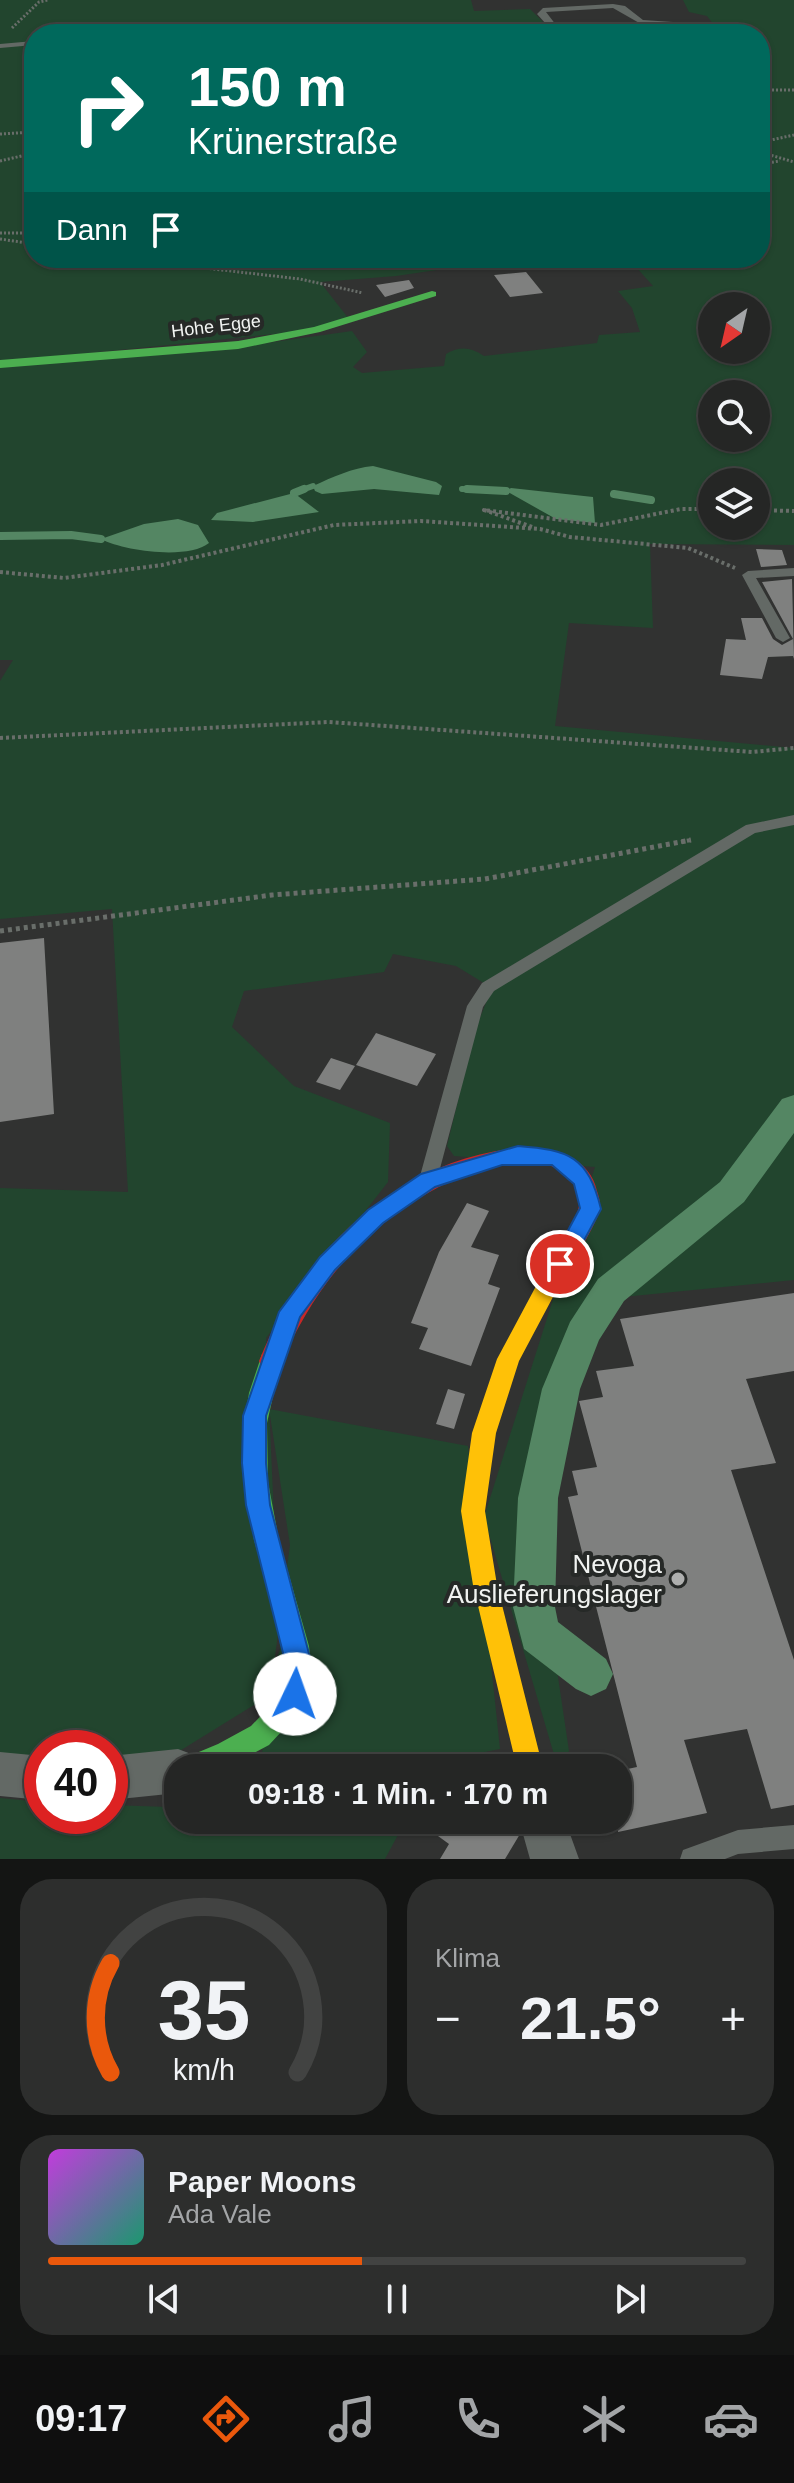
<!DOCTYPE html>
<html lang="de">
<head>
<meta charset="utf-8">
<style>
	body { margin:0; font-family:Helvetica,sans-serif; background:#2d2e2d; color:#f1f3f6; height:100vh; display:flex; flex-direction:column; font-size:30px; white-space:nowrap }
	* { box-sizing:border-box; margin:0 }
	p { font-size:26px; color:#a3a5a7 }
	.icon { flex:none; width:44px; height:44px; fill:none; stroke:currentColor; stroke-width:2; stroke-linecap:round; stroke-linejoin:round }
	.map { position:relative; height:1859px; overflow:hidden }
	.drawer { display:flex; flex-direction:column; gap:20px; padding:20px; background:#141514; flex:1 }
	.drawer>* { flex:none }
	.top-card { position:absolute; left:24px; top:24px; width:746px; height:244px; border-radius:32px; box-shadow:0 2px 6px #0004,0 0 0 2px #424342; background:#00695c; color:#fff; overflow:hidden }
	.needle { width:52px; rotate:214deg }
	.fabs { position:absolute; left:698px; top:292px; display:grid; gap:16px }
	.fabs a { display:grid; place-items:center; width:72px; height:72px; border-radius:50%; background:#252625; box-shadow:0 2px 6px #0004,0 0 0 2px #424342; font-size:40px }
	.speed { position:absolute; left:24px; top:1730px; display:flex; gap:16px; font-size:40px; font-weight:700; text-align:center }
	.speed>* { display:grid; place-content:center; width:104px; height:104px; border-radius:50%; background:#252625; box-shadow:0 2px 6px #0004,0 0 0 2px #424342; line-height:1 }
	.speed .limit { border:12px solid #d22; background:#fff; color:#111 }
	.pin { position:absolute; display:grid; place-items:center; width:68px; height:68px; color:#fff; margin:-34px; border:4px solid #fff; border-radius:50%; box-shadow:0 2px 8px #0007 }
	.me { position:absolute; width:88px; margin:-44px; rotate:3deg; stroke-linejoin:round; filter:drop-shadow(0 0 6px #0008) }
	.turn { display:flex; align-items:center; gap:28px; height:168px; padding:0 32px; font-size:36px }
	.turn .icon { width:104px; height:104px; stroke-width:2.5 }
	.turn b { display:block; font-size:56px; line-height:68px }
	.then { display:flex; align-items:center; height:76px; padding:0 32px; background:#0003; gap:16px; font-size:30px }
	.big { font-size:60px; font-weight:700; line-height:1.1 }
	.drawer .tile { flex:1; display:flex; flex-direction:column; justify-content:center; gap:12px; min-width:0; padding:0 28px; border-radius:32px; background:#2d2e2d }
	.drawer .dial { align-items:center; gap:0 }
	.dial svg { height:208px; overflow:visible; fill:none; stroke:#424342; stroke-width:7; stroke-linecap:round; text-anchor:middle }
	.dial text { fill:#f1f3f6; stroke:none }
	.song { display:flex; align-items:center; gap:24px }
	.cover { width:96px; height:96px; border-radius:12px; background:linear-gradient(135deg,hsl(290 70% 55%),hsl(160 70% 35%)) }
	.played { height:8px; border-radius:4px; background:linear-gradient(90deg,#ea580c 45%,#424342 45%) }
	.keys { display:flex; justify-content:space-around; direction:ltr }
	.heat { display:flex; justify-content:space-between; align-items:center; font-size:44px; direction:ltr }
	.drawer .tiles { flex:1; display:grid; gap:20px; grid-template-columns:1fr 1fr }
	.tile:last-child { grid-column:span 2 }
	.trip { position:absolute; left:164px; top:1754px; width:468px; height:80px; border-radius:32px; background:#252625; box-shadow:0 2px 6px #0004,0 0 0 2px #424342; font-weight:700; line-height:80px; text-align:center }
	.dock { display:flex; height:128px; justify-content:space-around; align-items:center; background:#0f0f0f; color:#a3a5a7 }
	.dock .icon { width:56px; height:56px }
	.dock .current { color:#ea580c }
	.dock b { font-size:36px; color:#f1f3f6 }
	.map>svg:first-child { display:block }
	.green { fill:#22452e; fill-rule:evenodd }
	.water { fill:#548663 }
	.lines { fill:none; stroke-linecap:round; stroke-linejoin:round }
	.stream-far1 { stroke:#548663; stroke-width:6 }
	.stream { stroke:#548663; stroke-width:8 }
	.canal { fill:#548663; fill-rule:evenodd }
	.building { fill:#7f807f }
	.path-far2 { stroke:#696e6a; stroke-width:3; stroke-dasharray:2 2; stroke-linecap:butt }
	.path-far1 { stroke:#696e6a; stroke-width:4; stroke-dasharray:3 3; stroke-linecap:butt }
	.path { stroke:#696e6a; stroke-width:5; stroke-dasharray:4 4; stroke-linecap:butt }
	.lane { fill:#636965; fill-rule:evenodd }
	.street { fill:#636965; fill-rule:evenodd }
	.fast { fill:#4caf50; fill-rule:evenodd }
	.slow { fill:#ffc107; fill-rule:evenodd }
	.jam { fill:#c62828; fill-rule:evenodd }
	.route { fill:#1a73e8; stroke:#114b97; stroke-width:2 }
	.poi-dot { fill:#aeafae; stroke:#262927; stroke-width:3 }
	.labels { text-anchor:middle; stroke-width:8; stroke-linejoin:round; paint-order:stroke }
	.far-street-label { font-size:18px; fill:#f1f3f1; stroke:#262927 }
	.near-poi-label { font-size:26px; fill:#f1f3f1; stroke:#262927; text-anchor:end }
</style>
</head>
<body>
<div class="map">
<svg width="794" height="1859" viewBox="0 0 794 1859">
	<rect width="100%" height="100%" fill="#313231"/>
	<!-- green -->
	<path class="green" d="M0,0h471l3,11 56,-2 25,25h-521v224h484l-122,18 -76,6 29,37 -45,12 -304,31z
		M683,0h111v545l-144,-1 3,84 -84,-5 -14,103 239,22v532l-171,17 -96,171 42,283 -11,17 -74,-251 111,-350 -141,-11 -7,-10 28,-116 17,-42 -36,-22 -63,-12 -9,18 -140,19 -12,36 62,59 96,37 -2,59 -122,156 14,312 -21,52 -81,50 -68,7v-11h-68v11l-42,-4v-567l128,4 -16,-283 -112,10v-238l13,-21h-13v-293l237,-20 115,-16 15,21 -14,15 9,6 82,-7 2,-12c14,-8 25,-7 38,2l113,-13 2,-8 41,-3 -8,-24 -14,-17 35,-5 -25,-28h132v-224h-143l100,-5 -10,-13 -18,-4zM712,306h44v44h-44zM712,394h44v44h-44zM712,482h44v44h-44z
		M269,1409l199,37 32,303 -61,12 -4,7h-175l30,-223z
		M0,1798l42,4v14h68v-11l58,2 10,-3v16h228l-21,39h-385z"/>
	<!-- water -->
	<path class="water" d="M373,466l63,16 6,4 -3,9 -65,-6 -52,5 -7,-3 -2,-5c20,-9 39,-18 60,-20z
		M511,488l82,9 2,26 -39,-4 -50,-28z
		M294,493l25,19 -66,10 -42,-2 6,-7z
		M178,519l20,6 11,18c-21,17 -85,8 -108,-4l43,-15z"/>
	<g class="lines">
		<!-- stream-far1 -->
		<path class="stream-far1" d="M462,489l44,2
			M299,491l14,-5"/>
		<!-- stream -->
		<path class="stream" d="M467,489l39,2
			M294,493l10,-4
			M614,494l37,6
			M0,536l71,-1 30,4"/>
		<!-- canal -->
		<path class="canal" d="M794,1095v38l-50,69 -120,99 -25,39 -19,49 -22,109 -3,109 3,15 48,37 7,15 -7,15 -15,7 -15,-7 -52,-40 -11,-42 5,-109 24,-109 28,-67 28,-43 122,-97 62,-83z"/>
	</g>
	<!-- building -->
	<path class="building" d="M526,272l17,21 -33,4 -16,-22z
		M409,280l5,8 -29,9 -9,-12z
		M756,549l26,1 5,15 -26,2z
		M792,579l2,80 -1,-3 -25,1 -6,22 -42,-4 6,-36 20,1 -5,-22h21l11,21 9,6 11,-6 -31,-57z
		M44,938l10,176 -54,8v-179z
		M376,1033l60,21 -19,32 -61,-21z
		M331,1058l24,8 -15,24 -24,-8z
		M467,1203l22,8 -18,36 28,8 -11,29 12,4 -29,78 -52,-17 9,-21 -17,-5 28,-71z
		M794,1293v78l-48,8 30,84 -45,7 63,190v145l-23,4 -24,-80 -63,11 23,73 -89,19v-61l19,-4 -69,-270 10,-2 -6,-24 25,-4 -18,-66 24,-4 -7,-26 38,-5 -14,-47z
		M448,1389l17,5 -11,35 -18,-5z
		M416,1820h95l6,4 3,10 -15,25h-65l9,-15z"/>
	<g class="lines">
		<!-- path-far2 -->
		<path class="path-far2" d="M12,28l27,-26 9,-2
			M760,90h34
			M0,134l34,-2
			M760,149l11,-9 23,-5
			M760,152l34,10
			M0,161l34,-8
			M760,164l20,-3
			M0,233h34
			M0,239l34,5
			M118,258l182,21 63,14"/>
		<!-- path-far1 -->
		<path class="path-far1" d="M756,510l38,1
			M532,527l-48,-17 117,15 80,-16h31
			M0,572l64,6 98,-13 172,-40 87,-4 119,8 30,8 118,11 47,20
			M0,738l329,-16 423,30 42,-4
			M681,842l10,-2"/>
		<!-- path -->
		<path class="path" d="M0,931l272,-36 213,-16 206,-39"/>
		<!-- lane -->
		<path class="lane" d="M613,4l12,2 18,14 30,2 -32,2 -28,-16 -67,4 17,22h-8l-18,-20 6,-6z
			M178,32h50l4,2h-58z
			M34,41v4l-34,3v-4z
			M794,568v8l-38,2 34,60 -7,4 -7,-4 -34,-63 6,-4z
			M794,815v10l-39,8 -261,158 -11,16 -45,169 -3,5 -6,2 -6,-2 -3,-5 47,-170 15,-23 264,-158z
			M794,1825v24l-56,5 -13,5h-45l3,-9 55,-20z"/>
		<!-- street -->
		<path class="street" d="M178,1749l16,6 5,13h-21v25l-68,7v-44z
			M0,1752l42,4v44l-42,-4z
			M519,1820h46l14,39h-49z"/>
		<!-- fast -->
		<path class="fast" d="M432,291l4,1v4l-116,36 -82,17 -238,19v-8l238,-19 76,-14z
			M270,1351l8,3 3,7 -14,62 1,59 11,58 30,106 3,26 -5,20 -13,26 -25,27 -43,23 -48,1 4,-10 36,-15 33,-18 25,-26 10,-28 -2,-26 -30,-106 -10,-58v-59l5,-30 13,-39z"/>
		<!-- slow -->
		<path class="slow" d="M551,1271l8,2 3,7 -43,81 -23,72 -11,78 12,74 46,183h-26l-44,-183 -12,-74 11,-78 25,-74 46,-86z"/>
		<!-- jam -->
		<path class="jam" d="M529,1147c29,3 61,11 68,44 2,5 4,14 3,18 -2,13 -33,63 -41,78l-8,2 -8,-2 -3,-7c11,-22 32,-48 38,-70 4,-11 -2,-25 -10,-33 -43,-43 -146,14 -183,45 -53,44 -78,85 -107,146l-8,3 -8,-3 -3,-7c45,-113 145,-207 270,-214z"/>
	</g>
	<!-- route -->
	<path class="route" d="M518,1146c51,4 70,10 83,63l-33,61h-15l-3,-6 30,-56 -6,-24 -22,-19h-50l-67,22 -52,36 -48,47 -35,47 -34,99v47l4,42 43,164 -8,35 -10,3 -9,-3 -4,-10 5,-25 -41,-164 -4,-42 1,-47 36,-104 41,-55 48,-47 53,-36z"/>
	<!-- markers -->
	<circle class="poi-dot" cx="678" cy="1579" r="8"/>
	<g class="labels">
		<!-- far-street labels -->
		<g class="far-street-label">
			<text transform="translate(216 326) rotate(-7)" y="6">Hohe Egge</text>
		</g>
		<!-- near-poi labels -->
		<g class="near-poi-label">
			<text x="662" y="1573">Nevoga<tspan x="662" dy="30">Auslieferungslager</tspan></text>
		</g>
	</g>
</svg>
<div class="fabs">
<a><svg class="needle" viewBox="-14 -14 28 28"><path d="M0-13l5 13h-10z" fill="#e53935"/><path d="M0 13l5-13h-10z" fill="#a3a5a7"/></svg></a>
<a><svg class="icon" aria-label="search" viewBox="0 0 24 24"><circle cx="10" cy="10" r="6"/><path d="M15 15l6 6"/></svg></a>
<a><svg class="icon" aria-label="layers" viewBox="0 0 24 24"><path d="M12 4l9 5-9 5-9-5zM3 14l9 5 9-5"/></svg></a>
</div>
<div class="speed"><div class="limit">40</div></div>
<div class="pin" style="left:560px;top:1264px;background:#d93025"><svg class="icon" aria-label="arrive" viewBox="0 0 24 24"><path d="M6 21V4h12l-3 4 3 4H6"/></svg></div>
<svg class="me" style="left:295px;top:1694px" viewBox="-20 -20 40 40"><circle r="19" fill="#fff"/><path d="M0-13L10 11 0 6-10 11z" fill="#1a73e8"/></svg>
<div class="trip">09:18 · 1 Min. · 170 m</div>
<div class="top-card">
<div class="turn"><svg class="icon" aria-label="right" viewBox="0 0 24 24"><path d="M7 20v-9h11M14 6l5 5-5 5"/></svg><div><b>150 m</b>Krünerstraße</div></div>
<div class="then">Dann<svg class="icon" aria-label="arrive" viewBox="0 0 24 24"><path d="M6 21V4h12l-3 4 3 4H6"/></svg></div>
</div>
</div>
<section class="drawer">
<div class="tiles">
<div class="tile dial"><svg viewBox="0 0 100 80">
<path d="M14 69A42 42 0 1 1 86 69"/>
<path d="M14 69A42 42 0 0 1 14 27" stroke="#ea580c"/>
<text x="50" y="56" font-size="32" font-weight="700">35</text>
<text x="50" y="72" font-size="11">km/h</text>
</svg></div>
<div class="tile"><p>Klima</p>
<div class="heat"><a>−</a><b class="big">21.5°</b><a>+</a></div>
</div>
<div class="tile">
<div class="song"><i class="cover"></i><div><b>Paper Moons</b><p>Ada Vale</p></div></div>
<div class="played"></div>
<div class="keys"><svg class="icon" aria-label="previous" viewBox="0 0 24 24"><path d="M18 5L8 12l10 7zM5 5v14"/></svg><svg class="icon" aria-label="pause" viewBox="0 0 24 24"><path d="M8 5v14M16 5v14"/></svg><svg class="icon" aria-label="next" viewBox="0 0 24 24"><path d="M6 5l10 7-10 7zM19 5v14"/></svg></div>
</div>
</div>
</section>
<nav class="dock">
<b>09:17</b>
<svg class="icon current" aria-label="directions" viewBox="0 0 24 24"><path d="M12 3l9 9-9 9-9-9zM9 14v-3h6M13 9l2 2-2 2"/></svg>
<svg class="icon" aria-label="music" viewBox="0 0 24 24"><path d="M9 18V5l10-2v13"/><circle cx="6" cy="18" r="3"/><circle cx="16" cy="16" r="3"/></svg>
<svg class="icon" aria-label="phone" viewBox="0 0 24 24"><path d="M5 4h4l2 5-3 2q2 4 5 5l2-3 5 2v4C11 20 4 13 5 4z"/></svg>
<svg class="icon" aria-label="climate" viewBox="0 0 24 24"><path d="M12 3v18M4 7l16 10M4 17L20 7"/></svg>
<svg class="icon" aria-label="car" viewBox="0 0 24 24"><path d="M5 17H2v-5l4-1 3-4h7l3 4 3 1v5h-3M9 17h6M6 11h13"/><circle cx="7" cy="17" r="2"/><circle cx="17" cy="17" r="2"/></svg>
</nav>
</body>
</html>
